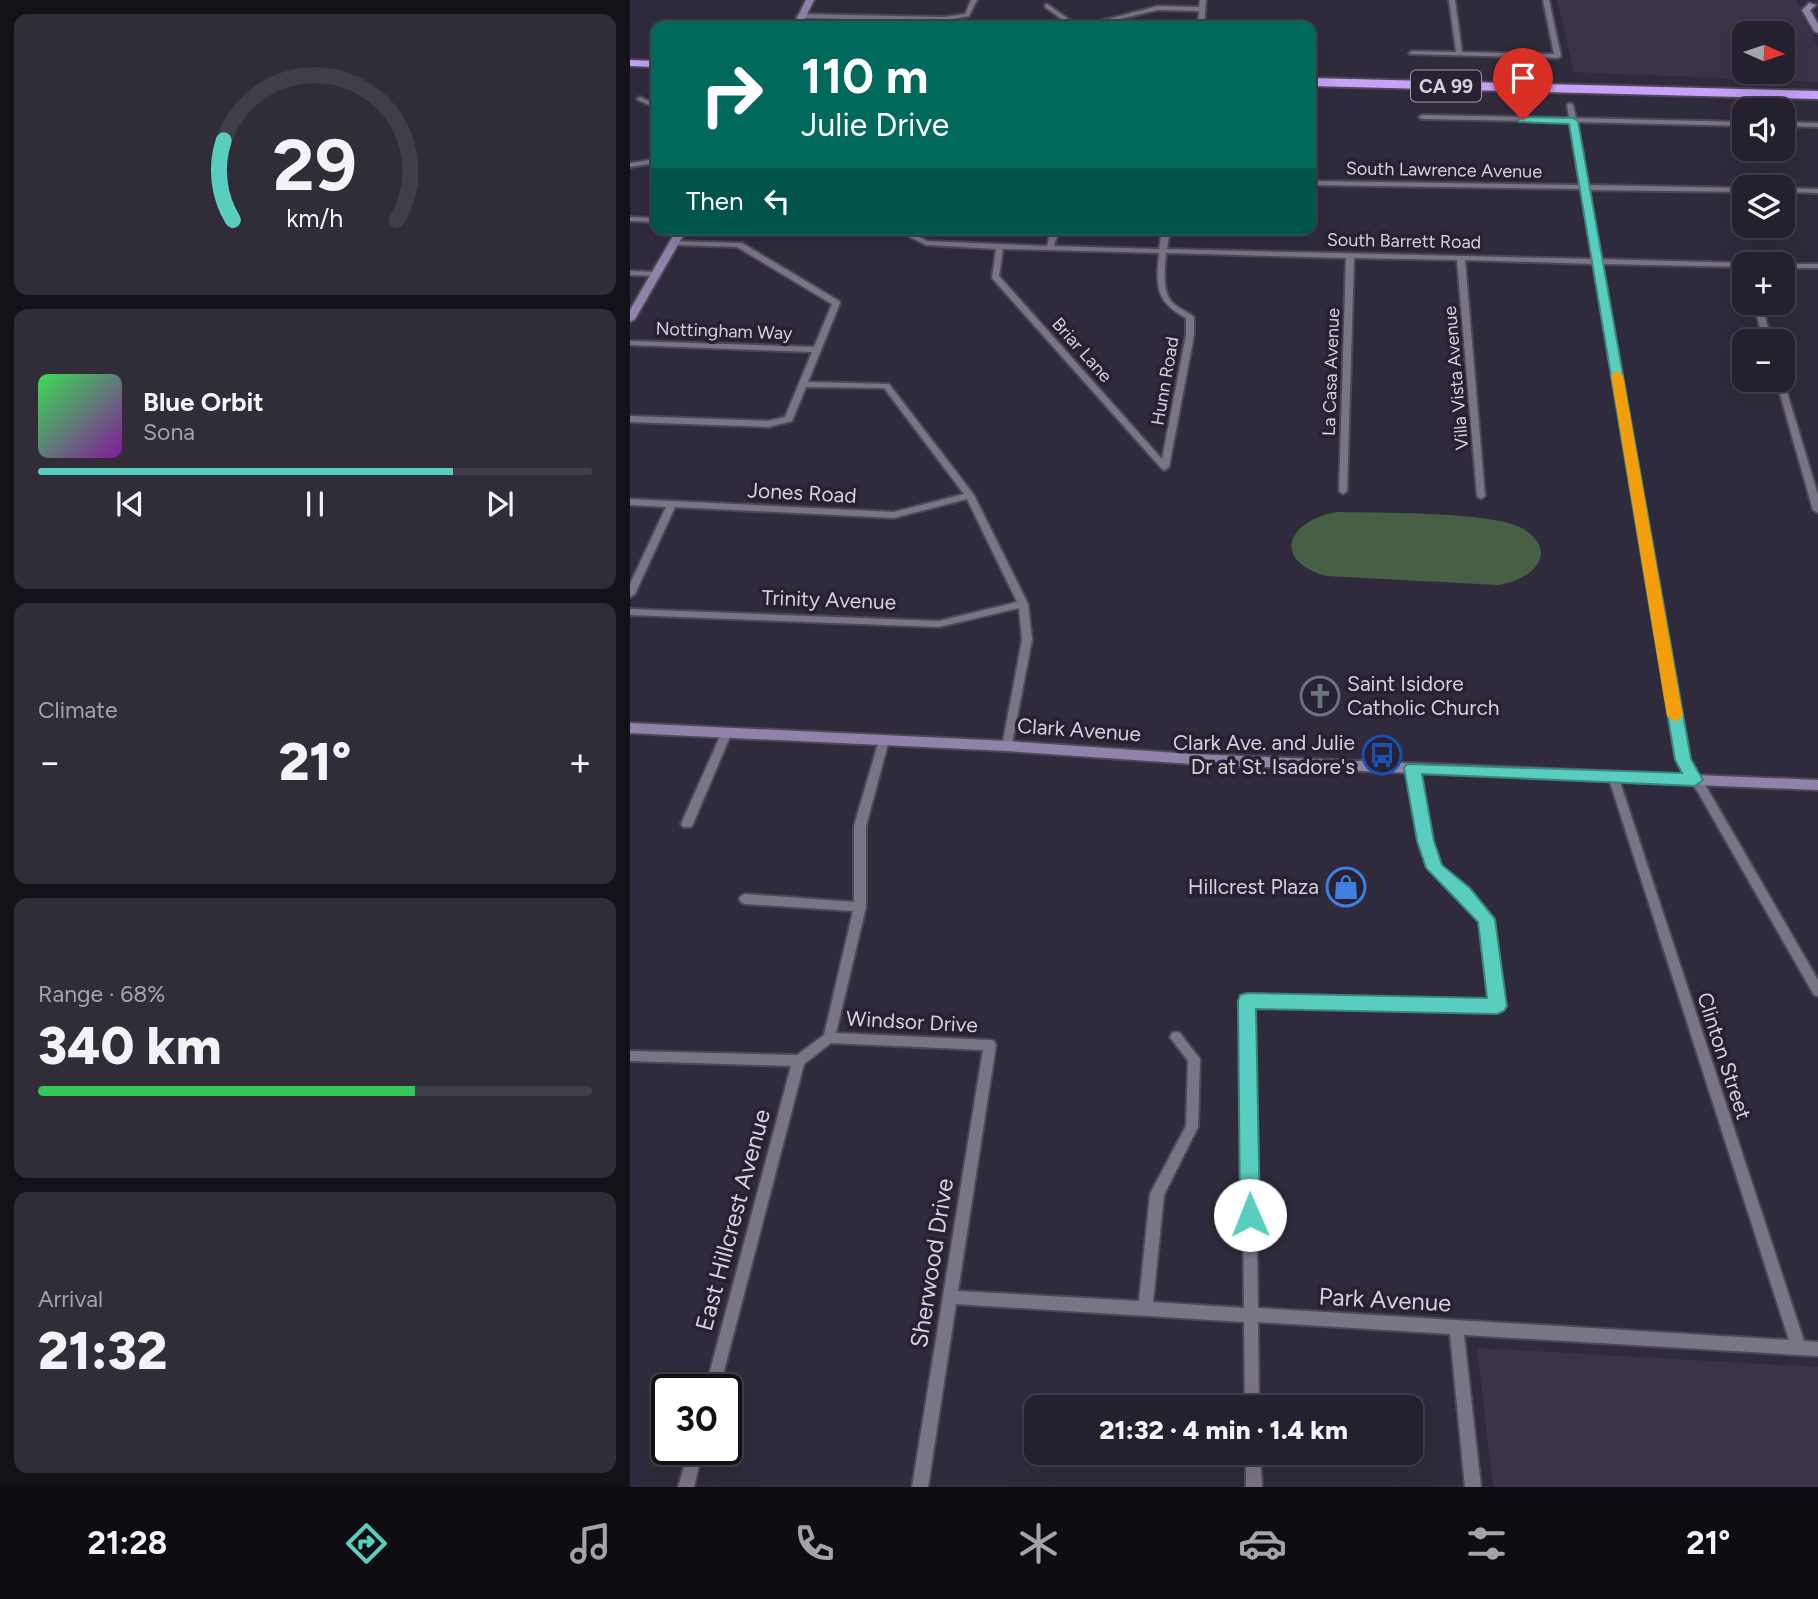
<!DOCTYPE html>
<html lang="en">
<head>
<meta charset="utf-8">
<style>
	body { margin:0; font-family:Figtree,sans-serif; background:#302d39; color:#f1f3f6; height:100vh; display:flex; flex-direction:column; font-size:26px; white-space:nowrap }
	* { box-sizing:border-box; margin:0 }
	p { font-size:23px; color:#a3a3aa }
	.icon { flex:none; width:38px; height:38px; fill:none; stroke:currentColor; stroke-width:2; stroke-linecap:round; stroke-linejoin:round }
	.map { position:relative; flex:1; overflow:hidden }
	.drawer { display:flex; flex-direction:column; gap:14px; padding:14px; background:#141219; width:630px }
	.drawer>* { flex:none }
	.guide { position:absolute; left:21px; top:21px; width:665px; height:214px; border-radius:14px; box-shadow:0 7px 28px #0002,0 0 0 2px #413e49; background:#00695c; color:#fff; overflow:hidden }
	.needle { width:46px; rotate:93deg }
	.fabs { position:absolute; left:1102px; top:21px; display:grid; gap:14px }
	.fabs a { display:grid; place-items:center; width:63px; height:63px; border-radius:14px; background:#24202d; box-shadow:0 7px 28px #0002,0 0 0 2px #413e49; font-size:35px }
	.speed { position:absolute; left:21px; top:1374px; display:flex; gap:14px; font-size:35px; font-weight:700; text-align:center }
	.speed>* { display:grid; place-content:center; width:91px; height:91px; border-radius:50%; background:#24202d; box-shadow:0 7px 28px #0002,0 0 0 2px #413e49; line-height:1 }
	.speed .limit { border:4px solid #111; border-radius:10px; background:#fff; color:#111 }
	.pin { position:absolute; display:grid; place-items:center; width:60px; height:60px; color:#fff; margin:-72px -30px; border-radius:50% 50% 50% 0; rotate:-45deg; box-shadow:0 0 7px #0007 }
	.pin .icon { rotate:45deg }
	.me { position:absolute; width:77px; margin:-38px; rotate:359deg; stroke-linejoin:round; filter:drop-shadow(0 0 5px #0008) }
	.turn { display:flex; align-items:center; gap:24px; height:147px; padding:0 35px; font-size:32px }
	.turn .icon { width:91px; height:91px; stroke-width:2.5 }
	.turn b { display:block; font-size:49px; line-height:60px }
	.then { display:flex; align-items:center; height:66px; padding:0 35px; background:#0003; gap:14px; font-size:26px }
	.big { font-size:52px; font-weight:800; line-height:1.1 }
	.drawer .tile { flex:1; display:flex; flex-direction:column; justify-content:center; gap:10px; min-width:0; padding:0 24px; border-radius:14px; background:#302d39 }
	.drawer .dial { align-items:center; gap:0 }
	.dial svg { height:182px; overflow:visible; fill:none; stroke:#413e49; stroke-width:7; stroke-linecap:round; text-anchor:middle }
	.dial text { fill:#f1f3f6; stroke:none }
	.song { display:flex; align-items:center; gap:21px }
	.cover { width:84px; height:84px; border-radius:10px; background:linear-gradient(135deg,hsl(130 70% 55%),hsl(290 70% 35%)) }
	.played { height:7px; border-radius:4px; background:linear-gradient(90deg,#59cebf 75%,#413e49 75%) }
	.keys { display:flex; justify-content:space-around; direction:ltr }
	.heat { display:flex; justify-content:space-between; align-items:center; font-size:38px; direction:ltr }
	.charge { height:10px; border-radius:5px; background:linear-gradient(90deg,#34c759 68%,#413e49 0) }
	.trip { position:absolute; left:394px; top:1395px; width:399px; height:70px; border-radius:14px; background:#24202d; box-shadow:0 7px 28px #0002,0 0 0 2px #413e49; font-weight:800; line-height:70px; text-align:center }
	.tab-bar { display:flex; height:112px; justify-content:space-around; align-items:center; background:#0e0d12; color:#a3a3aa }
	.tab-bar .icon { width:49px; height:49px }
	.tab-bar .active { color:#59cebf }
	.tab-bar b { font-size:32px; color:#f1f3f6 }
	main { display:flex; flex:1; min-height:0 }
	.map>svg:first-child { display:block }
	.built { fill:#3b334a; fill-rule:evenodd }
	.green { fill:#476045 }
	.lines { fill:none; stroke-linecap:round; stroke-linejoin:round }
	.street-casing { stroke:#4d4856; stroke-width:4 }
	.secondary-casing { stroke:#4d4856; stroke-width:4 }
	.highway-casing { stroke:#4d4856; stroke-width:4 }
	.street { fill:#7a7487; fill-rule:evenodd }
	.secondary { fill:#9182a9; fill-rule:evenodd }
	.highway { fill:#c7a2f9; fill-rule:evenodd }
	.route { fill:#59cebf; stroke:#3a867c; stroke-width:2 }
	.slow { fill:#f59e0b }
	.labels { text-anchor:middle; stroke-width:7; stroke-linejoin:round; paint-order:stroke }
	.far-street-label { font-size:18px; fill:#d4d1dc; stroke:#272131 }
	.shield { fill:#272131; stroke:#a09ca9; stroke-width:2 }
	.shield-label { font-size:19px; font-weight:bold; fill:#d4d1dc }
	.street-label { font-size:21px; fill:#d4d1dc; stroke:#272131 }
	.poi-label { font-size:21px; fill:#d4d1dc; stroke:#272131; text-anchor:end }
	.near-street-label { font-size:24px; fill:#d4d1dc; stroke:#272131 }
</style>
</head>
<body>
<main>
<section class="drawer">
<div class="tile dial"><svg viewBox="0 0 100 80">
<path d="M14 69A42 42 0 1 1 86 69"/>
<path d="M14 69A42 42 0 0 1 10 34" stroke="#59cebf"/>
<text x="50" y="56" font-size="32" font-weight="700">29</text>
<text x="50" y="72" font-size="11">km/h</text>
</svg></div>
<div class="tile">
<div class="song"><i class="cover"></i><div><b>Blue Orbit</b><p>Sona</p></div></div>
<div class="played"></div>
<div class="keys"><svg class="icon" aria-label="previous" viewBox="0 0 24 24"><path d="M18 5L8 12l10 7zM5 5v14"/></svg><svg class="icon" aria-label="pause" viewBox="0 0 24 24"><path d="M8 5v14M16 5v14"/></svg><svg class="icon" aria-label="next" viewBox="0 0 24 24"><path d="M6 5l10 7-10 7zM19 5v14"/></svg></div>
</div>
<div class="tile"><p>Climate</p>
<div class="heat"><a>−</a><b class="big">21°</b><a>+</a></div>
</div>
<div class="tile"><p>Range · 68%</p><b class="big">340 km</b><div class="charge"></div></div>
<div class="tile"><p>Arrival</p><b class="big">21:32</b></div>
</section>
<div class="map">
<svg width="1188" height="1487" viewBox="0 0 1188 1487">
	<rect width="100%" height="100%" fill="#302b3c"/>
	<!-- built -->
	<path class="built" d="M927,0h239l22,48v34l-244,-10zM1115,33h38v39h-38z
		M847,1348l341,19v120h-325z"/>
	<!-- green -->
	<path class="green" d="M707,512c38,1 162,-1 188,18 36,25 4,51 -27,55l-172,-9c-55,-16 -39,-55 11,-64z"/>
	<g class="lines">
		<defs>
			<path id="street" d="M341,0h6l-8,16 -26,5 -143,-3 -3,-2 3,-2 143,3 22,-3z
				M570,0h6l-2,26h-6l1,-15 -41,-1 -68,16h-9l77,-20 41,1z
				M819,0h6l7,52 92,2 -11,-54h6l12,56 -3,2 -148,-4 -1,-1 3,-2 44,1z
				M417,4l30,21 1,1h-7l-26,-19v-2z
				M10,97l16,7v4l-18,-8 -1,-1z
				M940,103l3,2 3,13 169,4v4l-169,-4 11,63 158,3v4l-157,-2 12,69 145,4 3,1h-3v3l-144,-3 87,495 19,29 111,192v16l-4,-1 -115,-201 -21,-34 -84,-496 -129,-4 20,236 -4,3 -4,-3 -20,-236 -103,-2 -7,233 -4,3 -4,-3 7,-233 -180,-5c-1,16 -5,40 8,51 6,5 14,8 20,13v18l-25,132 -4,3 -3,-1 -170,-191 4,-29 -70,-4 -32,-16h9l24,12 120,5 4,-17h8l-5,17 105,3 3,-20h8l-3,20 426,10 -12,-70 -270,-4v-4l269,4 -10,-63 -148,-3 -3,-2 3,-2 147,3 -2,-13zM373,249l156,4c-3,33 -4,48 27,65v17l-24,124 -163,-183z
				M1153,122l35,1v4l-35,-1z
				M26,159v4l-26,4v-4z
				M1153,188l35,1v4l-35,-1z
				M0,217l26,1v4l-26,-1z
				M41,241l71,2 97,58 1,2 -32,79 81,2 85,111 54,109 4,36 -21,109h-8l-1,-3 20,-106 -3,-32 -80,19 -309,-12v-6l309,12 78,-19 -50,-103 -73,19 -219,-11 -40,87 -5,3v-13l36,-77 -36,-2v-6l264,13 70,-18 -80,-106 -78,-1 -14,34 -24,6 -138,-5v-6l138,5 17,-4 27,-65 -182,-7v-4l184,6 18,-43 -95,-57 -63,-2h-3z
				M1151,264h37v4h-35v-4z
				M0,271l26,1 4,2 -4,2 -26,-1z
				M1123,303h8l11,38h-8z
				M1153,379l35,116v18l-5,-3 -37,-130z
				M97,728l5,4 -39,92 -2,3h-8l-2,-3 41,-92z
				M254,736l5,4 -23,86v81l-30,126 154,7 4,1 2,4 -38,246 181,10 11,-107 36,-68 2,-65 -18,-24 2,-4 4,-1 4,1 20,26 -2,68 -34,68 -11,107 91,6 -3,-307 2,-4 4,-1 243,5 -10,-79 -21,-26 -30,-28 -10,-27 -12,-73 1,-3h8l1,3 14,73 9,24 27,25 25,30 11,86 -2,4 -4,1 -244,-5 5,302 531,32 -181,-564 1,-3h8l1,3 186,565 14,1v14l-354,-21 17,152h-16l-15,-153 -192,-12 1,85h-14l-1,-85 -288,-18 -28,183h-16l71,-437 -152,-7 -27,21 -85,326h-14l86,-324 -161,-5v-10l167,4 27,-20 29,-124 -108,-7 -4,-2 -2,-3 2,-3 4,-2 109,8v-76l25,-86z
				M59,1449h14l-9,38h-16z
				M616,1452h14l2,35h-16z"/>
			<path id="secondary" d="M176,0h8l-13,26h-8z
				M1179,3l7,2 -6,5 8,14v9l-4,-2 -12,-21z
				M47,229h10l-52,90 -5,3v-12z
				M0,723l377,18 185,13 626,26v10l-626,-26 -185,-13 -377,-18z"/>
			<path id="highway" d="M0,60l26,1v6l-26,-1z
				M681,78l507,13v8l-507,-13z"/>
		</defs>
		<!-- street casing -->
		<use href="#street" class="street-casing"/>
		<!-- secondary casing -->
		<use href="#secondary" class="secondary-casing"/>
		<!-- highway casing -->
		<use href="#highway" class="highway-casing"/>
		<!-- street -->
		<use href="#street" class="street"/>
		<!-- secondary -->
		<use href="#secondary" class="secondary"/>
		<!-- highway -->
		<use href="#highway" class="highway"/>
	</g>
	<!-- route -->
	<path class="route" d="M893,117l50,1 5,3 113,638 12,21 -8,6 -273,-12 12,67 8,24 28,23 25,31 12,87 -3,5 -7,3 -241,-5 4,206 -3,7 -7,3 -7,-3 -3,-7 -2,-214 2,-6 7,-2 240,5 -9,-76 -52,-54 -9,-27 -13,-73 3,-4 275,9 -7,-13 -106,-636 -50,-2 -1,-2z"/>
	<!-- slow -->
	<path class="slow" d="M987,371l6,4 60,341 -8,6 -8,-6 -56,-341z"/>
	<!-- icons -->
	<defs>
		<symbol id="church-ring" viewBox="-11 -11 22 22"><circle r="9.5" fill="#272131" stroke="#6b7280" stroke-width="1.5"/><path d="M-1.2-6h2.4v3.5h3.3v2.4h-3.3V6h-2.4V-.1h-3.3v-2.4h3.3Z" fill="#6b7280"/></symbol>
		<symbol id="bus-ring" viewBox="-11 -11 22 22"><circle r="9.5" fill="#272131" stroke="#1a4fb4" stroke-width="1.5"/><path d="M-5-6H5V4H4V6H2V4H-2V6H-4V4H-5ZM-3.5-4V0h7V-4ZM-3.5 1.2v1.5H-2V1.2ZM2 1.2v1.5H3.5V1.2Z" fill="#1a4fb4"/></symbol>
		<symbol id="shop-ring" viewBox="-11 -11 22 22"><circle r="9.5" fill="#272131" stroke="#3f7fe0" stroke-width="1.5"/><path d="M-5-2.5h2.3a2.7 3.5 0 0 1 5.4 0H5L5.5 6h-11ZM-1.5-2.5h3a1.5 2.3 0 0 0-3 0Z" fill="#3f7fe0"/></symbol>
	</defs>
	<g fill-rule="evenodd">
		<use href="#church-ring" x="668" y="674" width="44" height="44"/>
		<use href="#bus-ring" x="730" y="733" width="44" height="44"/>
		<use href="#shop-ring" x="694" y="865" width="44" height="44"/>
	</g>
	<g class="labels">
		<!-- far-street labels -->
		<g class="far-street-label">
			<text transform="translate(814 170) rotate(1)" y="6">South Lawrence Avenue</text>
			<text transform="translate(774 241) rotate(1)" y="6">South Barrett Road</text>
			<text transform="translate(94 331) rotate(2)" y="6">Nottingham Way</text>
			<text transform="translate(452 350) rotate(48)" y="6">Briar Lane</text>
			<text transform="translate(701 372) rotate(-88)" y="6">La Casa Avenue</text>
			<text transform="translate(826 378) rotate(-95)" y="6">Villa Vista Avenue</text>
			<text transform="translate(535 381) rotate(-80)" y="6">Hunn Road</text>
		</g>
		<!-- shield labels -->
		<rect class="shield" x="781" y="70.5" width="70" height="31" rx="5"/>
		<g class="shield-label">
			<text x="816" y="93">CA 99</text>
		</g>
		<!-- street labels -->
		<g class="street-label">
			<text transform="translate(172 493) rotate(3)" y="7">Jones Road</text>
			<text transform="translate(199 600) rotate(2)" y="7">Trinity Avenue</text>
			<text transform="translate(449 730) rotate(4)" y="7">Clark Avenue</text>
			<text transform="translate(282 1022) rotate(3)" y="7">Windsor Drive</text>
			<text transform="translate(1094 1056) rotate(72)" y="7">Clinton Street</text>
		</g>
		<!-- poi labels -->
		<g class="poi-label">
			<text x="717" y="691" text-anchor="start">Saint Isidore<tspan x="717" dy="24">Catholic Church</tspan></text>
			<text x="725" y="750">Clark Ave. and Julie<tspan x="725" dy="24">Dr at St. Isadore's</tspan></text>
			<text x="689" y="894">Hillcrest Plaza</text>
		</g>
		<!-- near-street labels -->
		<g class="near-street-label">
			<text transform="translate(103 1220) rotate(-75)" y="8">East Hillcrest Avenue</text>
			<text transform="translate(302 1263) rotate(-81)" y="8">Sherwood Drive</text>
			<text transform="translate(755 1300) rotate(3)" y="8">Park Avenue</text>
		</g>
	</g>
</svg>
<div class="fabs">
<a><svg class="needle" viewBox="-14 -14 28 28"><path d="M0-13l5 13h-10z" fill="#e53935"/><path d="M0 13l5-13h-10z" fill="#a3a3aa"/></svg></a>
<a><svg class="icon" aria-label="sound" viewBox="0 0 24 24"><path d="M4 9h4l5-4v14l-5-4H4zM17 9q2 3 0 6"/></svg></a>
<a><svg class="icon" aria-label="layers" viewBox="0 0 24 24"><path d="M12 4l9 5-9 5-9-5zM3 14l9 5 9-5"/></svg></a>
<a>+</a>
<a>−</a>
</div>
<div class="speed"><div class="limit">30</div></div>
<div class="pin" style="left:893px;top:120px;background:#d93025"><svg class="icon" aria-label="arrive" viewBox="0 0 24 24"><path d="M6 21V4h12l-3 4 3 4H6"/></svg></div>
<svg class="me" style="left:620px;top:1215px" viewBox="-20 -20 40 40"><circle r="19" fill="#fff"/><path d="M0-13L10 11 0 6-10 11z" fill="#59cebf"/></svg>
<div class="trip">21:32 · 4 min · 1.4 km</div>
<div class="guide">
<div class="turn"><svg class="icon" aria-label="right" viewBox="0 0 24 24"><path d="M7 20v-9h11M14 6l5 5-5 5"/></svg><div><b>110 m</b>Julie Drive</div></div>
<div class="then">Then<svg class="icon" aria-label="left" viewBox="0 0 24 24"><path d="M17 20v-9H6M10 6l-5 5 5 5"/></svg></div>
</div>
</div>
</main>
<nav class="tab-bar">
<b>21:28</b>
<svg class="icon active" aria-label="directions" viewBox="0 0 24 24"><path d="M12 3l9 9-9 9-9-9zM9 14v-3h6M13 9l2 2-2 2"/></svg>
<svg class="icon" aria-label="music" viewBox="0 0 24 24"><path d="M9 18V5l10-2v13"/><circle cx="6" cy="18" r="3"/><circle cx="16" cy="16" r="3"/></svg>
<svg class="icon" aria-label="phone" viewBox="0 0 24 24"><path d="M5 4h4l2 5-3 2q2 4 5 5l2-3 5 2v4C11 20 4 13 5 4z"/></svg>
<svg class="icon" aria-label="climate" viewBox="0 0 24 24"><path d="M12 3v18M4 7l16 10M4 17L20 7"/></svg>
<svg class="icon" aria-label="car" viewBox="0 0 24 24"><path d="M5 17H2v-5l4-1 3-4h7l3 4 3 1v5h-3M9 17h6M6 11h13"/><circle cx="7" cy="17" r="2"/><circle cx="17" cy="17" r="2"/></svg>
<svg class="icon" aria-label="filters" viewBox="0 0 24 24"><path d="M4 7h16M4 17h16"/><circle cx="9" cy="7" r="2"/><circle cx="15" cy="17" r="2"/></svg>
<b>21°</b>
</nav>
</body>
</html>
